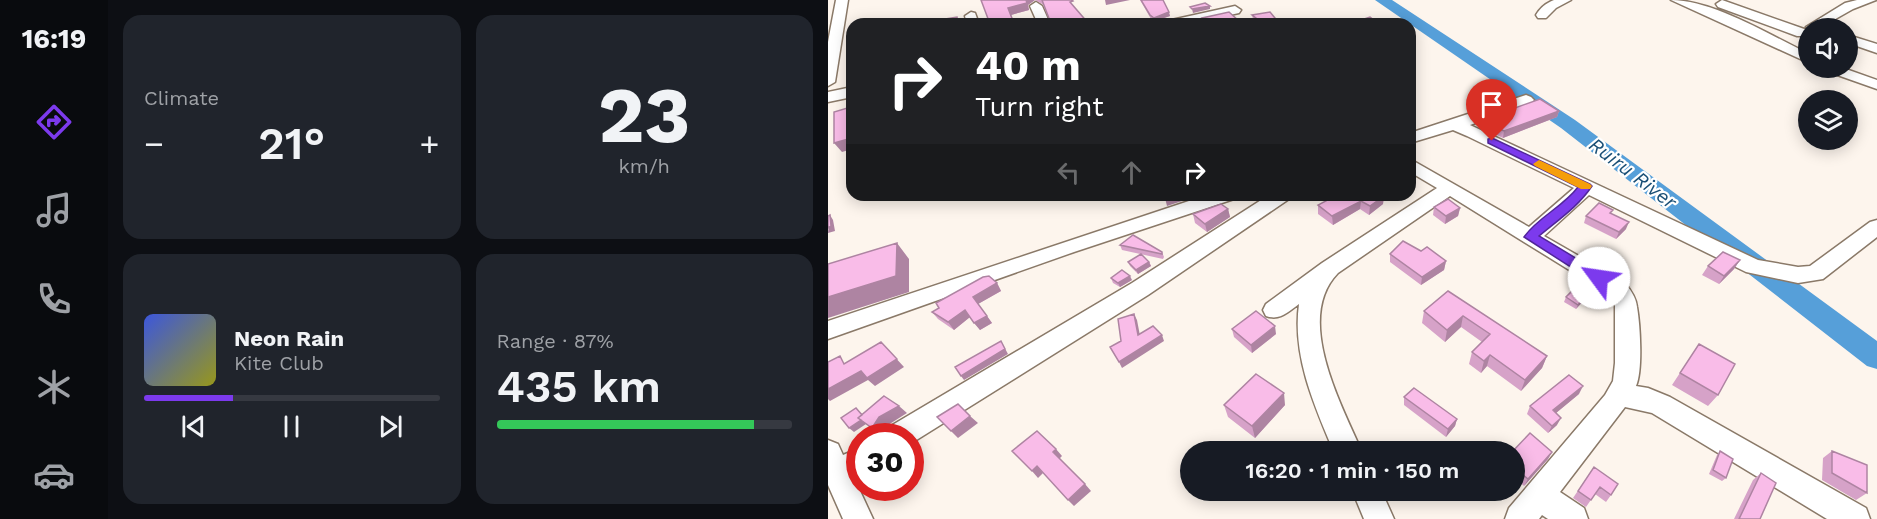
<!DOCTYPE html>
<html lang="en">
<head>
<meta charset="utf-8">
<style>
	body { margin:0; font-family:"Work Sans",sans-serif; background:#20242c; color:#f1f3f6; height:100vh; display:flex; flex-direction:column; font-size:22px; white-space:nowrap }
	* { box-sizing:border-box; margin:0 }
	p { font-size:20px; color:#9ea1a6 }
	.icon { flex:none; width:33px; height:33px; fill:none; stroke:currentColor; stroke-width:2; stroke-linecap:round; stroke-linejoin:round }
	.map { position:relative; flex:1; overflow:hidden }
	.panel { display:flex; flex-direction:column; gap:15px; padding:15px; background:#0d0f14; width:720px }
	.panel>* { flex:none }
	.top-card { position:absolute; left:18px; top:18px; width:570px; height:183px; border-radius:18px; box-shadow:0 3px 15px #0003; background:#202124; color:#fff; overflow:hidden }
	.controls { position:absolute; left:970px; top:18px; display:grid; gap:12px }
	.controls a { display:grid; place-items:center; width:60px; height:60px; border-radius:50%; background:#171b24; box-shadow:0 3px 15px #0003; font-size:30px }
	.speed { position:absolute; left:18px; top:423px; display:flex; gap:12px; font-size:30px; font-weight:700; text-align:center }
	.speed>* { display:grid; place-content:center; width:78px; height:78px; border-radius:50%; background:#171b24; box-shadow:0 3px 15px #0003; line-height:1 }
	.speed .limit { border:9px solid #d22; background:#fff; color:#111 }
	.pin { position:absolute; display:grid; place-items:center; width:51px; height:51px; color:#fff; margin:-62px -26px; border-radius:50% 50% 50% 0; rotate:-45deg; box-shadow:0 0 6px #0007 }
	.pin .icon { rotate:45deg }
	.me { position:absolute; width:66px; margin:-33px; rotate:301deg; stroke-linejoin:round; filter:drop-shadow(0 0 4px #0008) }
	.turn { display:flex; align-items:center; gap:21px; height:126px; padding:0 30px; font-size:27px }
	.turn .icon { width:78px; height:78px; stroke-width:2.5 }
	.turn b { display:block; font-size:42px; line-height:51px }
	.lanes { display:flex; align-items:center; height:57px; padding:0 30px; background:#0003; justify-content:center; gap:30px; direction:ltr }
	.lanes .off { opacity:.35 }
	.big { font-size:45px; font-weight:600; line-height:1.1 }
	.panel .widget { flex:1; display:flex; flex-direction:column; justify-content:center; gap:9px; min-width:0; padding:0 21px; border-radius:18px; background:#20242c }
	.panel .dial { align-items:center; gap:0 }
	.dial b { font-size:78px; line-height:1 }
	.song { display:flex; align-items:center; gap:18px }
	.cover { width:72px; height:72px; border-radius:9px; background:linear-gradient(135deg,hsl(230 70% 55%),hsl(60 70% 35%)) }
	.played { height:6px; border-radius:3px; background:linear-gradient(90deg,#7c3aed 30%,#363941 30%) }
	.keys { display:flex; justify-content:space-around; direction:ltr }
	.heat { display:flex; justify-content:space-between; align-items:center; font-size:33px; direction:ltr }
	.charge { height:9px; border-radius:4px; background:linear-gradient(90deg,#34c759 87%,#363941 0) }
	.panel .tiles { flex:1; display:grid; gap:15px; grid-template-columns:repeat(2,1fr) }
	.trip { position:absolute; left:352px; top:441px; width:345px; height:60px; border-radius:30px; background:#171b24; box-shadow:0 3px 15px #0003; font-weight:600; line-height:60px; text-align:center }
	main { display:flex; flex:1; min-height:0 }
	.tab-bar { display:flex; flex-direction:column; width:108px; justify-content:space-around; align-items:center; background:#090b0e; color:#9ea1a6 }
	.tab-bar .icon { width:42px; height:42px }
	.tab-bar .current { color:#7c3aed }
	.tab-bar b { font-size:27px; color:#f1f3f6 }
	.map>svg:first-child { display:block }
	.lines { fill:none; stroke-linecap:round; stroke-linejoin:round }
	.river { fill:#569fd9; fill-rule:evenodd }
	.minor-casing { stroke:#8a7968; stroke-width:3 }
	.minor { fill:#fff; fill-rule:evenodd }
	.wall { fill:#d6a2c8 }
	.shaded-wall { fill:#ae84a2 }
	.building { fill:#f9bce8; stroke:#ae84a2; stroke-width:1.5 }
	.route { fill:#7c3aed; stroke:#51269a; stroke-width:1.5 }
	.slow { fill:#f59e0b }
	.labels { text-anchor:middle; stroke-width:4.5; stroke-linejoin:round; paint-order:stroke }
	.water-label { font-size:20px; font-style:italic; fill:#1a4f76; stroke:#fff }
</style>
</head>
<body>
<main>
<nav class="tab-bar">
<b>16:19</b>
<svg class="icon current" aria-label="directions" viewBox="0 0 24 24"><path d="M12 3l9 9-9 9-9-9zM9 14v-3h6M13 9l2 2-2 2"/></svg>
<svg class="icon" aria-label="music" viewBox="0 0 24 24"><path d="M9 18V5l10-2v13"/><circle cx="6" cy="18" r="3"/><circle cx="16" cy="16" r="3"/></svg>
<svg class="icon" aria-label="phone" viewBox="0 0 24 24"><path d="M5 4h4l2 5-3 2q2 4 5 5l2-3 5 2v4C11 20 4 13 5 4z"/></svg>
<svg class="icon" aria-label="climate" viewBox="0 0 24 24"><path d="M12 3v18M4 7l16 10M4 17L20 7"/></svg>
<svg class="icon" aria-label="car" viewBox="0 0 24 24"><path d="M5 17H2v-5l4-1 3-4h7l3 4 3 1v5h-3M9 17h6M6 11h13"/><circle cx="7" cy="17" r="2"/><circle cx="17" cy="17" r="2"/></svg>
</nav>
<section class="panel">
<div class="tiles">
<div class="widget"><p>Climate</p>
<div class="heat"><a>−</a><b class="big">21°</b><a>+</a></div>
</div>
<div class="widget dial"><b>23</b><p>km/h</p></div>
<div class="widget">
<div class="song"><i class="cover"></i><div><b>Neon Rain</b><p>Kite Club</p></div></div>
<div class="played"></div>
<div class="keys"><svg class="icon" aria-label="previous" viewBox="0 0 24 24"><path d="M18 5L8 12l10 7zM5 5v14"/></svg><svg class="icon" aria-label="pause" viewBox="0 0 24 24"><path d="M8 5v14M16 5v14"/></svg><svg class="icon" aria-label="next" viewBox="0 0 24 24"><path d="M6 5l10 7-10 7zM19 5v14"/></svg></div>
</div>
<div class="widget"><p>Range · 87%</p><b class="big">435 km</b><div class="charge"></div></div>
</div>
</section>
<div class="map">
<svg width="1049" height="519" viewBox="0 0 1049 519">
	<rect width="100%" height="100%" fill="#fdf5ed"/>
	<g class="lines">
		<!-- river -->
		<path class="river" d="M547,0h17l183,120 302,221v28l-10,-3 -306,-238z"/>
		<defs>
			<path id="minor" d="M8,0h12l-13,82 -7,4v-44z
				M726,0h17l-15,8 -10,10h-8l-2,-3c4,-7 10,-12 18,-15z
				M843,0c42,0 99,35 138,54v9z
				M894,0l85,30 2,3 -2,3h-10l-79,-29 -2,-3z
				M1029,0h19l-23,9 -30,17 1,2 -15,2 -3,-3 39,-24z
				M208,2l6,4 8,18h-12l-8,-18z
				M407,6l6,4 -2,3 -50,11h-23l1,-3z
				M143,12l4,1 4,11h-12l-2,-8z
				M1020,35l29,9v9l-29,-10z
				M996,68h19l34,12v9l-51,-18z
				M24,87v10l-24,5v-10z
				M698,95l5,2 3,3 -3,3 -61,22 288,135 40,7 12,-1 60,-44 7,-2v17l-54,42 -25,4 -52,-11 -157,-77 -45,41 80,46c6,7 12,15 13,25 3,17 6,63 -1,79l12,2 22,9 196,111 4,11h-43l-175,-106 -27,-6 -65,85 24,16 4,11h-40l-6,-4 -3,4h-34l4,-11 96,-113 8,-14 2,-18v-57l-7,-12 -158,-98 -112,77c-44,45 3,131 24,179h-28c-20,-47 -42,-97 -35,-148 -11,8 -19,17 -33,12l-3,-6 3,-6 56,-41 115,-75 -27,-16v-13l119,68 45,-39 -107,-52 -14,-6 -43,13v-10z
				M379,195h29l-2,4 -160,53 -246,87v-18z
				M441,195h22l-2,4 -141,96 -238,149v-8h-24l3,-9 243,-144z
				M0,440l10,4 5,11 17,-7v29l-5,3 18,39h-30l-15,-34z
				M524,490h29l13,29h-30z"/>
		</defs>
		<!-- minor casing -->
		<use href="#minor" class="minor-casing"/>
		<!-- minor -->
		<use href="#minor" class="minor"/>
	</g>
	<!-- wall -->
	<path class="wall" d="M153,0h91l-22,21 -6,-16 -9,-5 -7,5 1,5 -18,5z
		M312,0h23l7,16 -15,5 -4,-2z
		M424,15l28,9h-21l-6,-5z
		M374,18l37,3 14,3h-49z
		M731,111l-2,6 -54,21 -23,-11 1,-7z
		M556,196l-1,8 -14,11 -9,-6 -27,16 -15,-11v-9z
		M606,207l26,1 -2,8 -13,8 -12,-9z
		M400,209l2,8 -23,15 -12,-9 -2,-9z
		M785,210l-2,3 15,16 -10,10 -32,-16 2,-7z
		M292,245l42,7 2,5 -1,2 -41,-9z
		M593,251l25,10 -2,9 -23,15 -31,-23v-8z
		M912,260l-6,9 -15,15 -17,-9 6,-9z
		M300,262h21l2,4 -13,8 -8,-8z
		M283,278l21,2 -12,7 -7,-4z
		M169,283l4,8 -23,13 14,19 -12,7 -10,-13 -16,13 -16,-11 -6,-7z
		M620,291l99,65 -5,12 -21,23 -34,-25 -6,7 -12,-9 3,-12 10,-10 -21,-15 -16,15 -23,-19 2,-12z
		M738,297l19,2 -9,10 -12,-7z
		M404,329l44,5 -24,19 -18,-16z
		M871,344l19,51 -10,11 -36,-21z
		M751,394l-23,19 1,12 -9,8 -21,-19 3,-8z
		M576,397l53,22 -2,7 -9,11 -42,-32z
		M396,405h61l-30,33 -27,-21z
		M892,451l6,27 -4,3 -13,-7 8,-19z
		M1004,451l35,42 -11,7 -34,-20 1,-22z
		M687,452h37l-4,7 -24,27 -9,-8z
		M766,467l17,28 -5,7 -11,-8 -9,13 -13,-9z
		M933,473l-1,46h-26l19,-39z"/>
	<!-- shaded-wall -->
	<path class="shaded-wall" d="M198,0h9l-7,5 1,5 -18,5 4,9h-15l8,-16z
		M277,0h25l-24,5z
		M382,6v3l-17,4 -1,-4z
		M341,12l1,4 -15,5 -1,-3z
		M731,111l-2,6 -54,21 1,-7z
		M24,138v11l-10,3 -8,-9z
		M347,195h25l-33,11 -2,-8z
		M550,195h6l-1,9 -14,11 1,-9z
		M533,201l-1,8 -27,16 -1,-9z
		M632,208l-2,8 -13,8 1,-8z
		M400,209l2,8 -23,15 -2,-8z
		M2,215l3,5 2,11 -7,2z
		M801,222l-3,7 -10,10 3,-7z
		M69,243l12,16v33l-81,26v-21z
		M912,260l-6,9 -15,15 5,-8z
		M618,261l-2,9 -23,15 1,-8z
		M321,262l2,4 -13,8 -2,-4z
		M302,276l2,4 -12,7 -2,-4z
		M169,283l4,8 -23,13 -5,-7z
		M759,295l-2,4 -9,10 2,-4z
		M137,310l5,7 -16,13 -6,-8z
		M306,314l3,6 4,21 -3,-6z
		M159,316l5,7 -12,7 -6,-7z
		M635,316l-2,11 -16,15 2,-12z
		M447,326l1,8 -24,19 -1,-8z
		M334,335l2,6 -42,27 -3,-6z
		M173,341l7,13 -44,26 -3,-4z
		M53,342l23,25 -29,19 -7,-6 -38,21 -2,-2v-10z
		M662,355l-3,11 -6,7 3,-12z
		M719,356l-5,12 -21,23 4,-11z
		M755,386l-4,8 -29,24 3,-8z
		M456,393l1,12 -30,33 -3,-12z
		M71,406l8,7 -19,12 -6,10 -10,-7 7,-11z
		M142,416l8,7 -20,15 -7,-7z
		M733,418l-4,7 -9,8 4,-7z
		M629,419l-2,7 -9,11 2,-8z
		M33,420l5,4 -12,8 -5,-4z
		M228,449l6,7 -3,3 -6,-7z
		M724,452l-4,7 -24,27 4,-7z
		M209,466l6,7 -5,5 -6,-7z
		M257,484l6,7 -17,15 -6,-6z"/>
	<!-- building -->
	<path class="building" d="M153,0h45l1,3 -19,5 5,13 -13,3h-10z
		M214,0h30l1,1 -3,1 19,22h-55l16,-3z
		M313,0h22l6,12 -15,6 -4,-3z
		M377,3l5,3 -18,3 -2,-2z
		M401,12l10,9h13l1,3h-45l-6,-6z
		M442,12l10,12h-16l-12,-9z
		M129,17l1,7h-31v-2z
		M542,17l9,7h-30z
		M712,99l19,12 -55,20 -23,-11z
		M24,101v37l-18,5v-31l17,-5z
		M336,195h11l-10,3z
		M509,195h46l1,1 -14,10 -9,-5 -29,15 -14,-11z
		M620,199l12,9 -14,8 -12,-9z
		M771,203l14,7 -3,3 19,9 -10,10 -33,-16z
		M393,204l7,5 -23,15 -12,-10z
		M2,215l1,11 -3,2v-12z
		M305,235l29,17v2l-42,-9z
		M575,241l18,10 6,-4 19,14 -24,16 -32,-23z
		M69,243l-1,33 -68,21v-33z
		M895,252l17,8 -16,16 -16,-10z
		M313,254l8,8 -13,8 -8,-8z
		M294,270l8,6 -12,7 -7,-5z
		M161,276l8,7 -24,14 14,19 -13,7 -9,-13 -17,12 -16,-10 7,-4 -3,-5 47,-26z
		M747,288l12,7 -9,10 -12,-8z
		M620,291l99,65 -22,24 -35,-25 -6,6 -12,-9 18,-18 -27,-18 -16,14 -23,-19z
		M428,311l19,15 -24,19 -19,-16z
		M306,314l4,21 15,-9 9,9 -43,27 -9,-15 11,-6 -3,-22z
		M173,341l4,8 -44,27 -6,-9z
		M53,342l16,17 -30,19 -6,-7 -33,18v-27l12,-6 4,8z
		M871,344l36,20 -17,31 -38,-22z
		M428,374l28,19 -32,33 -28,-21z
		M741,375l14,11 -30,24 8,8 -9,8 -22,-20z
		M586,388l43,31 -9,10 -44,-32z
		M56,396l15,10 -20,11 -7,11 -14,-10z
		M130,404l12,12 -19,15 -14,-14z
		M28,408l6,7 -4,3 3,2 -12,8 -8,-10z
		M209,431l19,18 -3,3 32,32 -17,16 -31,-34 -5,5 -20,-20z
		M702,433l22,19 -24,27 -13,-11v-16h-3z
		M892,451l13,8 -7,19 -13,-8z
		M1004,451l35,14v28l-35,-20z
		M766,467l24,17 -7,11 -11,-8 -9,13 -13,-9z
		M933,473l15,10 -16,36h-21z"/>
	<!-- route -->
	<path class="route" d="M664,138l98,46 2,2c-14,21 -34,34 -53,50l65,39 2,3 -2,4h-10l-70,-45c14,-20 39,-30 54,-50l-90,-44v-4z"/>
	<!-- slow -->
	<path class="slow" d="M711,160l51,24 2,2 -2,3h-9l-46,-23 -2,-2z"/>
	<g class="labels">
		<!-- water labels -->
		<g class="water-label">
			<text transform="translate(805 173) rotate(37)" y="7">Ruiru River</text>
		</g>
	</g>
</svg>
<div class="controls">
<a><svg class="icon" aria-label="sound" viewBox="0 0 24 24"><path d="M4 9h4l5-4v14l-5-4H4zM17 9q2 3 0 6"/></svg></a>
<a><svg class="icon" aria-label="layers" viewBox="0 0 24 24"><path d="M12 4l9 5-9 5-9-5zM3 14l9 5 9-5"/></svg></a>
</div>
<div class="speed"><div class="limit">30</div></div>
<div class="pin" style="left:664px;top:141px;background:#d93025"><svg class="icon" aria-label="arrive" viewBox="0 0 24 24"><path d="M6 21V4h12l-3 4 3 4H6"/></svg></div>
<svg class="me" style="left:771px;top:278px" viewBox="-20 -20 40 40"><circle r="19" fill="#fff"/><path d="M0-13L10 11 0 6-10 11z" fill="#7c3aed"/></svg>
<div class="trip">16:20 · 1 min · 150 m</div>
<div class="top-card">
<div class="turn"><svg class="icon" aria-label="right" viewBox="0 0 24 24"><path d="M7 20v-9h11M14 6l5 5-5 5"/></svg><div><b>40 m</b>Turn right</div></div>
<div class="lanes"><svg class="icon off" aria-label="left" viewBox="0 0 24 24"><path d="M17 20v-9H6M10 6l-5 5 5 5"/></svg><svg class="icon off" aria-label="ahead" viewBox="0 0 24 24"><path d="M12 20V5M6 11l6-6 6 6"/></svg><svg class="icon" aria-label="right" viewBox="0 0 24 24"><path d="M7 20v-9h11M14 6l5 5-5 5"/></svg></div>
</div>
</div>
</main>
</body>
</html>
